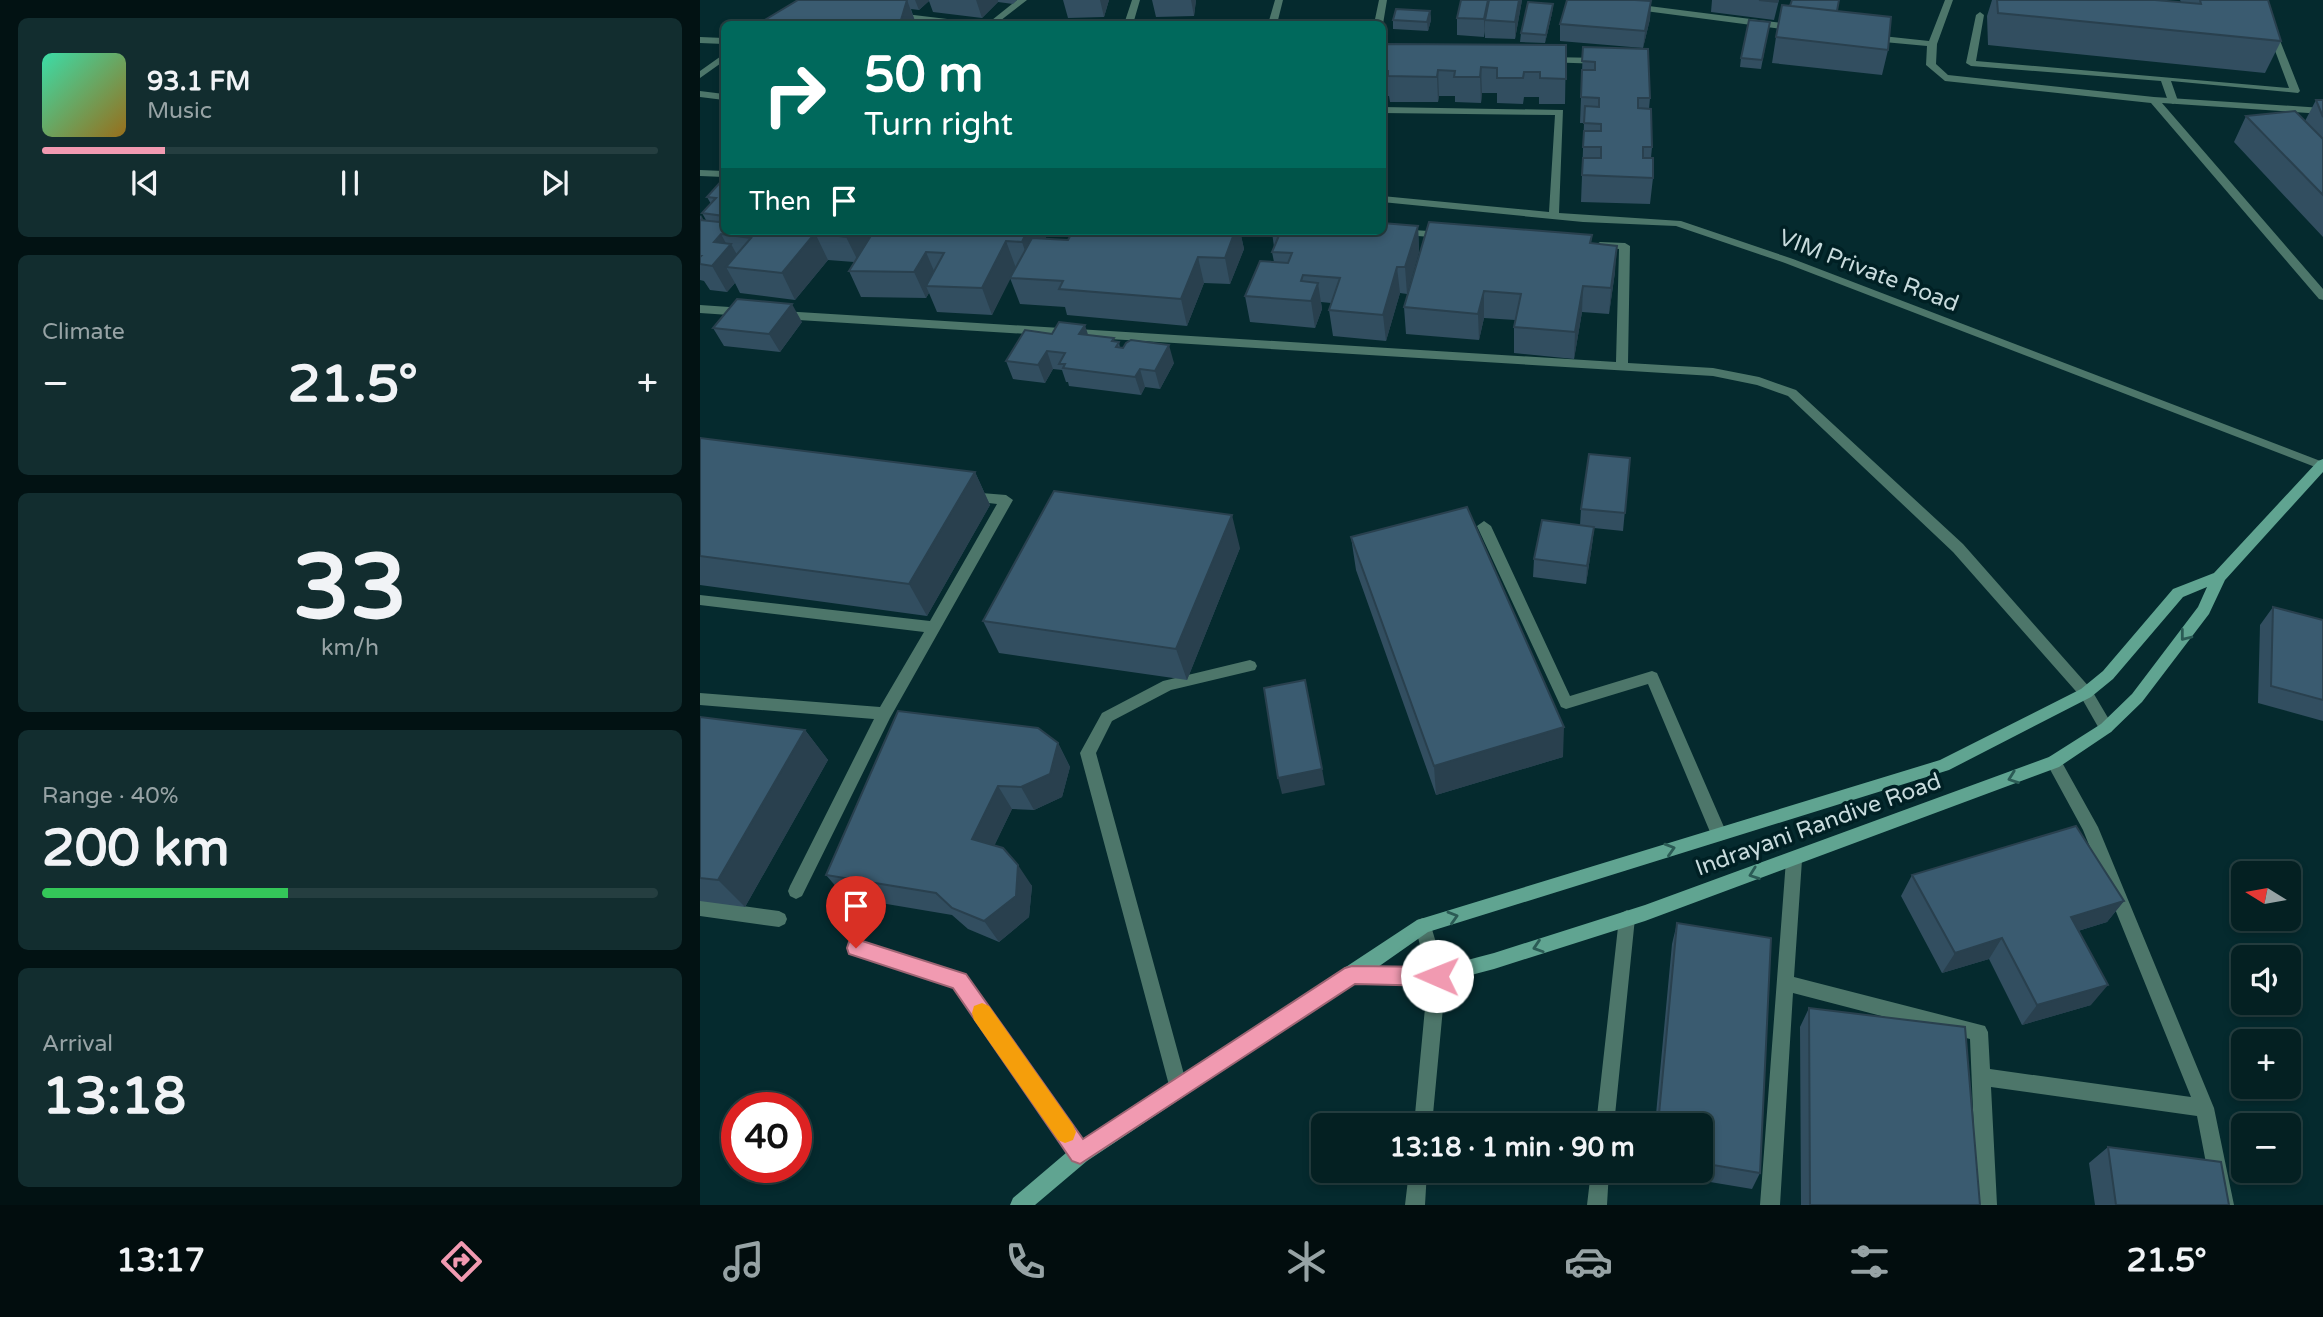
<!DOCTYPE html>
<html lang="en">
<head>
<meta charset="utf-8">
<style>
	body { margin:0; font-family:"Varela Round",sans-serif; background:#122d2f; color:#f1f3f6; height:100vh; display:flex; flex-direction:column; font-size:26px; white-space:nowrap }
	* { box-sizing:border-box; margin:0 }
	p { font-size:23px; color:#97a3a5 }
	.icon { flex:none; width:38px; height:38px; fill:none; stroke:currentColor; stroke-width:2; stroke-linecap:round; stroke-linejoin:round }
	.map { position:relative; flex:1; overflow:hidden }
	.drawer { display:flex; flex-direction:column; gap:18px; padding:18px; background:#021213; width:700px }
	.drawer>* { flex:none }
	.top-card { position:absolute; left:21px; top:21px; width:665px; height:214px; border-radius:10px; box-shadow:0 4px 10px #0003,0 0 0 2px #253e40; background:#00695c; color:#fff; overflow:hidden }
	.needle { width:46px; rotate:281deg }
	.tools { position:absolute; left:1531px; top:861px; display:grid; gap:14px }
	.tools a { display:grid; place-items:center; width:70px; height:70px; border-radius:10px; background:#042022; box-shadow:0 4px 10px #0003,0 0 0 2px #253e40; font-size:35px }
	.speed { position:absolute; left:21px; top:1092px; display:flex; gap:14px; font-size:35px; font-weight:700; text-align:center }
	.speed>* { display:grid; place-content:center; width:91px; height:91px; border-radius:50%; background:#042022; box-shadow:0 4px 10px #0003,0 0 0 2px #253e40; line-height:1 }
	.speed .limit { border:10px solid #d22; background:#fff; color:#111 }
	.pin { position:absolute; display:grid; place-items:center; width:60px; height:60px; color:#fff; margin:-72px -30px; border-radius:50% 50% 50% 0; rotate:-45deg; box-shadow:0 0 7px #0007 }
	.pin .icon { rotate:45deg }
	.me { position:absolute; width:77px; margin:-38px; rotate:271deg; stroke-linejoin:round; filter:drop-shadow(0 0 5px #0008) }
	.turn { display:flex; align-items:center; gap:24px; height:147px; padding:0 28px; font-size:32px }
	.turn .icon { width:91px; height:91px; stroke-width:2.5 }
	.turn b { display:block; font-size:49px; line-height:60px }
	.then { display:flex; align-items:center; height:66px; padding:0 28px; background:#0003; gap:14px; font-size:26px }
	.big { font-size:52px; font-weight:700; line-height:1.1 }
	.drawer .card { flex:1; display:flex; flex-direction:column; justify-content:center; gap:10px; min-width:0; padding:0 24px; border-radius:10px; background:#122d2f }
	.drawer .dial { align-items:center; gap:0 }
	.dial b { font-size:91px; line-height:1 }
	.song { display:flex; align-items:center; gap:21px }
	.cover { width:84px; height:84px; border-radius:10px; background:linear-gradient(135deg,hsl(160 70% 55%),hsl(40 70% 35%)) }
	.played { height:7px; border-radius:4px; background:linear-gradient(90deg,#f19ab1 20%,#253e40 20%) }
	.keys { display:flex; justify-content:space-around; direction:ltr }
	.heat { display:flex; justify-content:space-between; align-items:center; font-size:38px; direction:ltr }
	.charge { height:10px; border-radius:5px; background:linear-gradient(90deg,#34c759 40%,#253e40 0) }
	.trip { position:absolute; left:611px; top:1113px; width:402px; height:70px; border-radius:10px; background:#042022; box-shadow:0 4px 10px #0003,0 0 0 2px #253e40; font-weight:700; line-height:70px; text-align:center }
	.menu { display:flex; height:112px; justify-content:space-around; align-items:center; background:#020d0e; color:#97a3a5 }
	.menu .icon { width:49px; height:49px }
	.menu .selected { color:#f19ab1 }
	.menu b { font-size:32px; color:#f1f3f6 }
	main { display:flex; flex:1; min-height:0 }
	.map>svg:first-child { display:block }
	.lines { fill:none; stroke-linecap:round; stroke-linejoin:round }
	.lane { fill:#4d766a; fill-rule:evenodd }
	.street { fill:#4d766a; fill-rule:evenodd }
	.secondary { fill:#60a491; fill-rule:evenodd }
	.wall { fill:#324e60 }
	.shaded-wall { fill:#29404e }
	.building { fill:#3a5b70; stroke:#29404e; stroke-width:2 }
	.oneway { stroke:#2b5b55 }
	.route { fill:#f19ab1; stroke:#9d6473; stroke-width:2 }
	.slow { fill:#f59e0b }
	.labels { text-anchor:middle; stroke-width:7; stroke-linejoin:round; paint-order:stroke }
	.street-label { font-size:23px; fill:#c8dbdd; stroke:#002024 }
</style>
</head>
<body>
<main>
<section class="drawer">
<div class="card">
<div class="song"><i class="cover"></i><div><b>93.1 FM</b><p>Music</p></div></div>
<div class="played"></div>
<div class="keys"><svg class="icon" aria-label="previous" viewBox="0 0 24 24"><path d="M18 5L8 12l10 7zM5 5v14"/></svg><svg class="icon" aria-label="pause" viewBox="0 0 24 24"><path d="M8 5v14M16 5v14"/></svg><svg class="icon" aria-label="next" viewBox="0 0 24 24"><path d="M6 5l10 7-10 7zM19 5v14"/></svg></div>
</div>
<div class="card"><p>Climate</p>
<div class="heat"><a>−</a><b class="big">21.5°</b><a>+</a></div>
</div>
<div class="card dial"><b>33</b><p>km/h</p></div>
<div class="card"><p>Range · 40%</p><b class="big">200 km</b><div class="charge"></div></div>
<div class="card"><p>Arrival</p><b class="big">13:18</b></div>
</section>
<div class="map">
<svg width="1623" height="1205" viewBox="0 0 1623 1205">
	<rect width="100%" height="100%" fill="#052a2e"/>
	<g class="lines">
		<!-- lane -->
		<path class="lane" d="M317,0h10l-31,24h-9z
			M1556,0h8l36,91 -2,2 -127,-12 7,20 -5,3 -5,-3 -7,-20 -190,-15 -5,-3 10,-48 4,-3 4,3 -8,46 313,27z
			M197,13l67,8 5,3h-23l-52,-6 -1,-2z
			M0,37l24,1v6l-24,-1z
			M24,54v7l-24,17v-7z
			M848,57l54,1 5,3 -5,3 -57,-2v-4z
			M0,91l24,3v6l-24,-3z
			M682,107l181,3 -4,103 122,8 112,38 530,203v8l-538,-207 -109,-37 -93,-4 -201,-20v-6l167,16 6,-97 -173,-2z
			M0,170l24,1v6l-24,-1z
			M682,228l62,4 5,3 -5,3 -66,-5 -1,-2h5z
			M900,242l25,1 5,3 -2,117 85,5 46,9 37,13 167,154 128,145 23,39 -3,4 -5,2 -5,-2 -20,-35 -128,-145 -165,-156 -31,-11 -44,-9 -931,-57 -6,-4 6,-4 834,51 3,-113 -23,-2 -1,-2z
			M0,305l44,3 6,4 -6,4 -44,-3z
			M269,492l37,3 7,5 -123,218 -88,178 -6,3 -6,-3 -2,-5 2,-5 84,-167 -174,-14v-12l180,14 44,-75 -224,-27v-10l230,26 67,-117 -33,-4 -2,-3z
			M550,660l5,2 2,4 -2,4 -84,20 -59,31 -16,32 92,336 -3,6 -6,3 -6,-3 -3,-6 -90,-336 22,-40 61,-32z
			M1354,755l5,2 39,70 116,281 20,97h-20l-17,-89 -206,-29 6,118h-20l-7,-166 -177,-46 -13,212h-20l26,-345 2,-5 6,-2 6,2 2,5 -8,117 191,49 3,6 2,37 201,28 -108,-267 -37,-68 3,-5z
			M927,910l6,3 2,5 -21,207h-18l23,-207 2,-5z
			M156,940l109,35 122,172 2,7 -2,7 -7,2 -7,-2 -120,-174 -103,-33 -2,-6 2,-6z
			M891,1171h18l-2,34h-20z"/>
		<!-- street -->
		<path class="street" d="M432,0h8l-7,24h-9z
			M575,0h8l-6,24h-9z
			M679,0h8l-4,24h-9z
			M1245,0h8l-16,44 -1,20 12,11 206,22 169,11v6l-161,-11 161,186v11l-4,-1 -168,-196 -206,-22 -19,-16 1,-19 -54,-5 -5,-3 5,-3 56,6z
			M933,4l164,21 5,3 -5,3 -167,-22v-4z
			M784,521l7,5 79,170 82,-25 5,2 70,161 -2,5 -6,2 -6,-2 -65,-155 -82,25 -5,-2 -84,-181z
			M0,900l79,11 6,3 2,5 -2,5 -6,3 -79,-11z
			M723,918l6,2 2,6 15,50 -14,149h-18l14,-149 -13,-50 2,-6z
			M709,1171h18l-2,34h-20z"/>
		<!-- secondary -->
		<path class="secondary" d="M1623,459v13l-98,108 -16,34 -67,88 -31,30 -52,35 -414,154 -151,48 -57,15 -83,-1 -267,178 -52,44h-25l3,-7 60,-51 344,-227 523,-160 141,-71 22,-18 70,-82 41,-16 104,-112zM1507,587l-9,20 -66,87 -31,30 -52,33 -404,148 -151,48 -57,15 -59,-1 50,-35 521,-162 142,-73 22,-18 70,-82z"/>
	</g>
	<!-- wall -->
	<path class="wall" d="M121,0h196l-4,4 -15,-2 -16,16 -49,-6 -4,-11 -10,9 -8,-1 5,15z
		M363,0h46l-5,17 -36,1z
		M452,0h44l-2,16 -38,1z
		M761,0h61l-7,39 -30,-1v-7l-1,6 -27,-2v-17z
		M1012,0h67l-5,20 -63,-8z
		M1292,0h163l26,2 -1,-2h88l13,41 -16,32 -277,-28 -1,-29z
		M951,1l-1,18 -7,29 -83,-7v-17z
		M853,4l-1,9 -7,30 -25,-1 1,-9z
		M730,11l1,9 -3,11 -35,-2v-9z
		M1137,11l51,39 -6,25 -110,-12 4,-26z
		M1070,22l-9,47 -21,-2 1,-9z
		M682,44l184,1 -1,59h-26v-7h-15l-1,7 -26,-1v-10h-15l-1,10 -26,-1v-6h-16l-1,6h-48l-1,-6h-7z
		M883,47l67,51 -1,11 3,38 -1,11 2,20 -3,26 -69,-2 3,-79h-4z
		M1616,100h7v137l-89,-95 12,-26 59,5z
		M24,178l159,53 -3,4h7l3,-4h159l-4,8 23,1 5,-9h167l4,18 -14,35 -26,-1 -17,43 -120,-11 -2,-8 -45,-3 -10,-26 -18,37 -55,-3 -8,-19 -3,5 -65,-1 -12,-26 5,-9 -26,-2 -33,40 -55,-7 -5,-10 -8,9 -17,-2 -6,-9 -4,-1v-65l3,5h3l-4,-7 9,-9 -4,-7z
		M718,226l1,26 -12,42 -7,-1 -14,48 -53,-5 -4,-26 2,-7 -10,-1 1,7 -7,19 -65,-6 -5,-26 29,-34 -2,-10 2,-5 -2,-15z
		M892,235l-1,8 24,29 -6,42 -27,-2 -8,47 -60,-6v-26l1,-7 -31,-2 -5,22 -73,-6 -2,-27z
		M102,322l-22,30 -56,-6 -11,-18z
		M352,334l36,1 31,7 1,6 54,15 -14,26 -15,-2 -4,8 -72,-9 -1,-4h-2l-4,-12 -9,-1 -8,14 -32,-4 -7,-18z
		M0,438l275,34 15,33 -63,111 -227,-31z
		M930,458l-7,73 -29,-3 -2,17 -6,39 -53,-7 1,-18 46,-34 1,-16z
		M651,537l212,220 -127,38 -80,-225z
		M540,548l-53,132 -188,-27 -16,-32z
		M1573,607l50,13v101l-65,-18 2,-78z
		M0,717l105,13 23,30 -83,147 -45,-6z
		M358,743l12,24 -8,30 -28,13 -22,-1 -18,37 38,40 -3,31 -30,25 -31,-13 -16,-14 -107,-18 -19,-22z
		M1212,875l212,26 -17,21 -29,9 13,74 -69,20 -33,-66 -47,14 -41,-77z
		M977,923l83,250 -8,16 -102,-17v-1h51v-46h-46l17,-181z
		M1109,1008l171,197h-179l-1,-178z
		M1408,1147l121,58h-134l-6,-42z"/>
	<!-- shaded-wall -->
	<path class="shaded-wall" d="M207,0l9,24h-20z
		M215,0h14v1l-10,9z
		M276,0h22v2l-16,16z
		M400,0h9l-5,17z
		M491,0h5l-2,16z
		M788,0h4l-7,20 -1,17v-18z
		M819,0h3l-7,39v-17z
		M951,1l-1,18 -7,29 2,-17z
		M853,4l-1,9 -7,30 1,-8z
		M730,11l1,9 -3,11 -1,-9z
		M781,67l1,26 -1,10 -1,-26z
		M738,70l1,26 -1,6 -1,-25z
		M1,215l14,26 6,-7 7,13 3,-3 14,25 -19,-2 9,16 -8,9 -15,-26 -12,-41z
		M718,226l1,26 -12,42 -2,-27z
		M151,231h32l-24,32 -13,-26z
		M327,231h22l-18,37 -9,-26z
		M535,231h5l4,18 -14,35 -5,-26z
		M115,233l13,27 -33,40 -13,-27z
		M306,241l10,27 -24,47 -10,-27z
		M917,246l-2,26 -6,42 2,-26z
		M226,252l11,26 -11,8 3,7 -3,5 -12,-26z
		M498,257l6,26 -17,43 -6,-27z
		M697,267l3,26 -14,48 -3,-26z
		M618,283l4,26 -7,19 -4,-27z
		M883,286l-1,26 -8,47 1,-27z
		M784,291v27l-5,22 -1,-26z
		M92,304l10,18 -22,30 -11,-18z
		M385,325l6,19 -12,-10z
		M469,345l5,18 -14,26 -5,-18z
		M347,351l6,18 -8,14 -7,-18z
		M440,369l5,18 -4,8 -6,-18z
		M275,472l15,33 -63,111 -18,-32z
		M532,515l8,33 -53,132 -11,-31z
		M894,527l-2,18 -6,39 1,-18z
		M609,697l16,88 -43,9 -4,-16z
		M864,727l-1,30 -127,38 -2,-29z
		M105,730l23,30 -83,147 -27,-27z
		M358,743l12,24 -8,30 -28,13 -13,-23z
		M298,786l14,23 -25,52 -15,-22z
		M318,865l14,21 -3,31 -30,25 -15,-21z
		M1424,901l-17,21 -52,16 16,-21z
		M1302,938l-13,21 -47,14 13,-20z
		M1408,985l-17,20 -69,20 15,-20z"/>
	<!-- building -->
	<path class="building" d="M98,0h109l-6,20 -5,4h-138z
		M761,0h27l-4,19 -27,-1z
		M789,0h30l-4,22 -30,-2z
		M867,0h68l16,1 -6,30 -85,-7z
		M1059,0h19l-1,2z
		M1092,0h47l-2,11 -47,-5z
		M1297,0h158l46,4 -1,-4h68l13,41 -283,-28z
		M828,2l25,2 -7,31 -25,-2z
		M1082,5l109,12 -3,33 -112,-13z
		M696,9l34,2 -3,11 -34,-2z
		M1049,20l21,2 -8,38 -21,-2z
		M682,44l184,1v34l-26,-1v-6h-16l-1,6h-26v-10l-16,-1 -1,10h-26l1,-6 -17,-1 -1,7 -49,-1v-5h-6z
		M883,47l65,2 2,49h-12v10l13,1 1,38h-9v11h10v20l-71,-3 1,-17h18v-11h-18l1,-16h17v-7l-17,-1 1,-17 14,1v-9l-18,-1 1,-27h13v-8l-13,-1z
		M1616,100h7v17z
		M1595,111l28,28v56l-77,-79z
		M24,178v38l-22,-3 14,-15 -9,-1z
		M24,216v15h127l-5,6 -31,-4 -33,40 -56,-6 25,-29 -30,-4 -7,8 17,2 -19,22 -12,-2v-7l1,-1h-1v-36l19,2z
		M729,222l163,13 -2,8 27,3 -6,42 -28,-2 -8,46 -61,-5 7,-33 -37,-3 -6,23 -74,-7z
		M682,223l36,3 -13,41h-8l-14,48 -54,-5 11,-32 -37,-3 -2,6 17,2 -7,18 -66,-5 15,-35 28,2 4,-10 -20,-1 8,-19 -8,-1v-1h110z
		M190,231h137l-5,11 -16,-1 -24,47 -56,-2 18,-33 -18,-1 -12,20 -65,-1 23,-37 15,1z
		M373,231h162l-10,27 -27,-1 -17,42 -122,-10 4,-8 -53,-3 22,-40 36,2z
		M37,299l55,5 -23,30 -56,-6z
		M359,322l26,3 -6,9 35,4 -2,3 7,1 -3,5 7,1 3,-5 5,-3 38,5 -14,26 -15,-2 -5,8 -72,-9 2,-4h-6l6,-11 -18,-2 -9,14 -32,-4 19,-31 27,4z
		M0,438l275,34 -66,112 -209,-28z
		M889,454l41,4 -5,55 -44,-4z
		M354,491l178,24 -56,134 -193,-28z
		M767,507l97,220 -130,39 -83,-229z
		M842,520l52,7 -7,39 -53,-7z
		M1573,607l50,13v80l-52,-14z
		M605,680l17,89 -44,9 -14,-90z
		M198,711l140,17 20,15 -8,31 -29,13 -23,-1 -26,53 31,9 15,17 -2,31 -32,25 -32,-13 -16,-15 -110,-18z
		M0,717l105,13 -87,150 -18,-2z
		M1376,826l48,75 -53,16 37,68 -71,20 -35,-67 -47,15 -43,-78z
		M977,923l94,15 -11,235 -59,-10v-38h-43z
		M1109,1008l156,19 15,178h-170z
		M1408,1147l113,15 8,43h-113z"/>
	<!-- one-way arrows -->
	<defs><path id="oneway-chevron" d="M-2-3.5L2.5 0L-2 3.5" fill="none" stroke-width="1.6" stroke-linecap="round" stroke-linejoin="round" transform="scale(1.75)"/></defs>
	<g class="oneway">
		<use href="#oneway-chevron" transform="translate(1485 636) rotate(128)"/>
		<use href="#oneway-chevron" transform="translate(1313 778) rotate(160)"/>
		<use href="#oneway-chevron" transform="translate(970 849) rotate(-17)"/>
		<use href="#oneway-chevron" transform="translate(1054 874) rotate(160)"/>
		<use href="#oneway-chevron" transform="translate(753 917) rotate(-17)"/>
		<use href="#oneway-chevron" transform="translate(838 947) rotate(162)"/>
	</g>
	<!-- route -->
	<path class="route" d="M156,939l110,35 117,165 262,-171 7,-2 85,1 7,3 3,6 -3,7 -7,3 -82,-2 -275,180 -8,-3 -119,-173 -104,-34 -2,-6 2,-6z"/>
	<!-- slow -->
	<path class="slow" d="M282,1003l7,3 84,119 3,7 -3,8 -8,3 -7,-3 -84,-120 -2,-7 2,-7z"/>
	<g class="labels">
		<!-- street labels -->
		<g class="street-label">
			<text transform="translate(1169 270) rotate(21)" y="8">VIM Private Road</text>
			<text transform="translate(1118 824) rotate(-20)" y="8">Indrayani Randive Road</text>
		</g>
	</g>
</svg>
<div class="tools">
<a><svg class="needle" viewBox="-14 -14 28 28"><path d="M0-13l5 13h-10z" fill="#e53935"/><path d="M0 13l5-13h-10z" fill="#97a3a5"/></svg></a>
<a><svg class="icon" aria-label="sound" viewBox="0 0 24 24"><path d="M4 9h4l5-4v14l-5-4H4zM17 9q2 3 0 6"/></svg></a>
<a>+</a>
<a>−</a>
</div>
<div class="speed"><div class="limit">40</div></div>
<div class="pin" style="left:156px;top:948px;background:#d93025"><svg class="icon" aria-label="arrive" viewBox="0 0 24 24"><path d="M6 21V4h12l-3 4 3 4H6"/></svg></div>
<svg class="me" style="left:737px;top:976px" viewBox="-20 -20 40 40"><circle r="19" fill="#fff"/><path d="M0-13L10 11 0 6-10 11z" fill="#f19ab1"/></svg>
<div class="trip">13:18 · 1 min · 90 m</div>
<div class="top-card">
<div class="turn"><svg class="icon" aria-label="right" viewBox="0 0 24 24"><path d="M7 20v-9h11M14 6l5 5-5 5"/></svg><div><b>50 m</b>Turn right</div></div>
<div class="then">Then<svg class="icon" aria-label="arrive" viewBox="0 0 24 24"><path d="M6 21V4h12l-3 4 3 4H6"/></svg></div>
</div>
</div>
</main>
<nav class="menu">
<b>13:17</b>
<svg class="icon selected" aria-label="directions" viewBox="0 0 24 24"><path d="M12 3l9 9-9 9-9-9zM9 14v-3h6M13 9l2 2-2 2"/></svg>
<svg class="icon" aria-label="music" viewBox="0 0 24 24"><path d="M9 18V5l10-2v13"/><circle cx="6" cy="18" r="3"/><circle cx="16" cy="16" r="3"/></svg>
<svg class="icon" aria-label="phone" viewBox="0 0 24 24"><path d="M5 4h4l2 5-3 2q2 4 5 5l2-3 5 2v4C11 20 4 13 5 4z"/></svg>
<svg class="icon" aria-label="climate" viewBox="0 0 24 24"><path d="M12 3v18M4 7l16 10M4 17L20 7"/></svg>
<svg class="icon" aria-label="car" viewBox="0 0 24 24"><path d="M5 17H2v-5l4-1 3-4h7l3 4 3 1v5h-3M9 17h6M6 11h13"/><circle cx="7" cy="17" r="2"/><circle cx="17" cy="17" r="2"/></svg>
<svg class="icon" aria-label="filters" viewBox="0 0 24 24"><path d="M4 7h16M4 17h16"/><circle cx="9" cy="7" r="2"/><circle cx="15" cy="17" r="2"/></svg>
<b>21.5°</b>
</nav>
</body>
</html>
